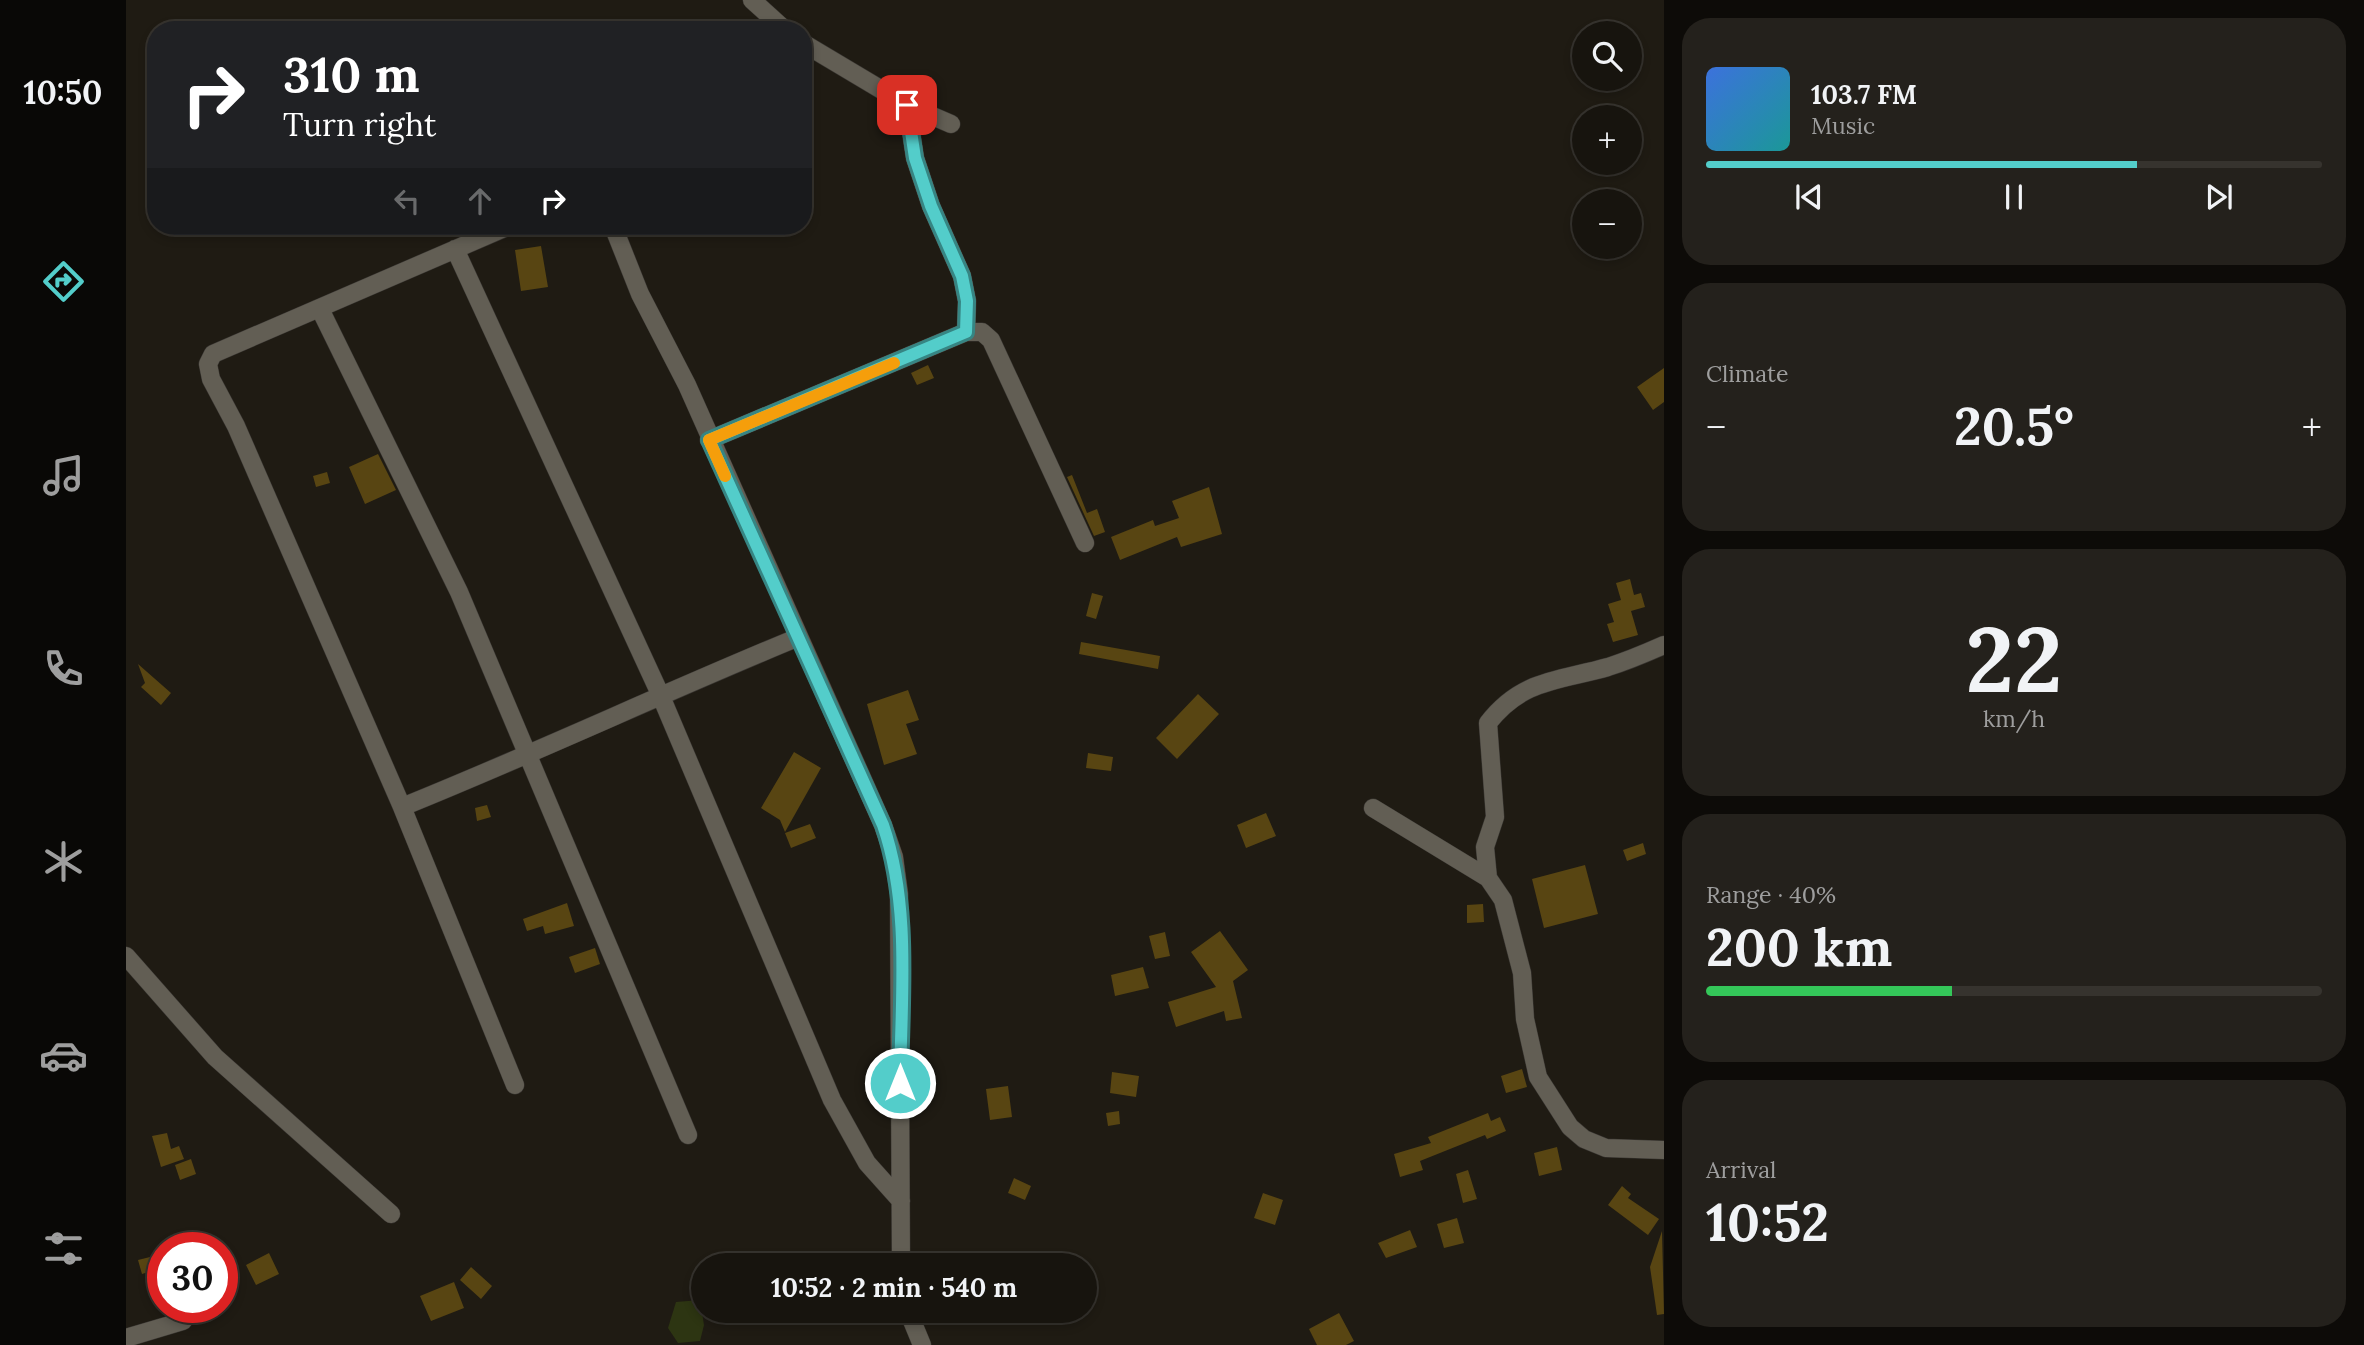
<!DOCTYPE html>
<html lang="en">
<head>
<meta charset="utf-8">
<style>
	body { margin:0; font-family:Lora,serif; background:#24211c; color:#f1f3f6; height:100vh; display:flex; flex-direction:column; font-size:26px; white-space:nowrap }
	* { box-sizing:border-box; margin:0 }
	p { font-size:23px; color:#9e9e9e }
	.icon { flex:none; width:38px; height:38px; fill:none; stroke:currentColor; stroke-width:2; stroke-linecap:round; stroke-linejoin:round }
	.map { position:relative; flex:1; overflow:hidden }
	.details { display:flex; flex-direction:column; gap:18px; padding:18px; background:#0d0b08; width:700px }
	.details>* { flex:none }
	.hud { position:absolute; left:21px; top:21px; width:665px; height:214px; border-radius:28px; box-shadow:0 4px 10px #0003,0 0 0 2px #36332e; background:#202124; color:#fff; overflow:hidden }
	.controls { position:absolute; left:1446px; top:21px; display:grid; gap:14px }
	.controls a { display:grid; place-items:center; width:70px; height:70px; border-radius:50%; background:#17140e; box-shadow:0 4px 10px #0003,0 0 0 2px #36332e; font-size:35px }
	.speed { position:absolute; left:21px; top:1232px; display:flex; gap:14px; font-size:35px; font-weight:700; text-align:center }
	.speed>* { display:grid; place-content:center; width:91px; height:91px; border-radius:50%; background:#17140e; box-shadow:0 4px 10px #0003,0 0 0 2px #36332e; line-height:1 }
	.speed .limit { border:10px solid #d22; background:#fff; color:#111 }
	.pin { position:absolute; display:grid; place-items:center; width:60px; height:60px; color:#fff; margin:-30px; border-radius:14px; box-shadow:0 4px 10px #0006 }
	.me { position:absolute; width:77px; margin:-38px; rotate:0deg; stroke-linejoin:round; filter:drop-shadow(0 0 5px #0008) }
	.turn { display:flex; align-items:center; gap:24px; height:147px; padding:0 21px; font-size:32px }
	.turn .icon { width:91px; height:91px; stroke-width:2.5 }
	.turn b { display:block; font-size:49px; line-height:60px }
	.lanes { display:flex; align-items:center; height:66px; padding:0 21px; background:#0003; justify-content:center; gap:35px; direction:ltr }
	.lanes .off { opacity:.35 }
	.big { font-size:52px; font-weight:800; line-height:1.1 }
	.details .card { flex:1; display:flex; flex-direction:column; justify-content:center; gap:10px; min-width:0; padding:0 24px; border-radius:28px; background:#24211c }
	.details .dial { align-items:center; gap:0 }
	.dial b { font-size:91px; line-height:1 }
	.song { display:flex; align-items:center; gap:21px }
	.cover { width:84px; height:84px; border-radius:10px; background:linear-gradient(135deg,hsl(220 70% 55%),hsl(180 70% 35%)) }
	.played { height:7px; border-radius:4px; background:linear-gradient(90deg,#53cdca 70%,#36332e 70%) }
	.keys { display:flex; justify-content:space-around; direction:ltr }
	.heat { display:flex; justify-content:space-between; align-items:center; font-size:38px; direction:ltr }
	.charge { height:10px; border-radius:5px; background:linear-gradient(90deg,#34c759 40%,#36332e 0) }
	.trip { position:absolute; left:565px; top:1253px; width:406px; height:70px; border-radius:35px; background:#17140e; box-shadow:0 4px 10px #0003,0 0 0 2px #36332e; font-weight:800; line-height:70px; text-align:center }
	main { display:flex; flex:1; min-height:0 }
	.tabs { display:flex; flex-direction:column; width:126px; justify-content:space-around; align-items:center; background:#090806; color:#9e9e9e }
	.tabs .icon { width:49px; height:49px }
	.tabs .selected { color:#53cdca }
	.tabs b { font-size:32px; color:#f1f3f6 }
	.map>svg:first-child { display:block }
	.green { fill:#2d3512 }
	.building { fill:#584512 }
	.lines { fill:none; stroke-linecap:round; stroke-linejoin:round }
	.minor-casing { stroke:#3a3733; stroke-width:19 }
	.minor { stroke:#625e54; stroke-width:18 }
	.route-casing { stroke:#368583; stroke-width:18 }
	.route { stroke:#53cdca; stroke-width:12 }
	.slow { stroke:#f59e0b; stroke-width:12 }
</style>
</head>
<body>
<main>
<nav class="tabs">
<b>10:50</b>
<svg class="icon selected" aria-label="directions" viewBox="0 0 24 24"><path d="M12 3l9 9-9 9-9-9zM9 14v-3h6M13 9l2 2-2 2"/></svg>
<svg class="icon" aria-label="music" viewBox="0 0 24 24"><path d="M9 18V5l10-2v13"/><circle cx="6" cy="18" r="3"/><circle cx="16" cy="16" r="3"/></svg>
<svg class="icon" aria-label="phone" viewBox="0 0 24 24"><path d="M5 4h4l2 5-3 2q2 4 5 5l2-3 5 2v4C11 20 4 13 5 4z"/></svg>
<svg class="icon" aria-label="climate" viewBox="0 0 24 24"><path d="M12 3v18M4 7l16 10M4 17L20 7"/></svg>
<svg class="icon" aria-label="car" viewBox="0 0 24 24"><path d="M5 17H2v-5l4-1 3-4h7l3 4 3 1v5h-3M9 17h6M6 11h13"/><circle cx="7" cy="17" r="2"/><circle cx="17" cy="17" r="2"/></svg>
<svg class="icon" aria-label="filters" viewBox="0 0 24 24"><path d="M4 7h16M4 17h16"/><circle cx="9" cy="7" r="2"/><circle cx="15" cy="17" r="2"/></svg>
</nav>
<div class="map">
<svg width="1538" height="1345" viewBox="0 0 1538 1345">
	<rect width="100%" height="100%" fill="#1f1b13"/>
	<!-- green -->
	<path class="green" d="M574,1300l4,25 -4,16 -22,2 -10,-15 8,-26z"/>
	<!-- building -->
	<path class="building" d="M415,246l7,41 -27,4 -6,-41z
		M802,365l6,13 -17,7 -6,-12z
		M1538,368v34l-11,8 -16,-23z
		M252,454l18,36 -31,14 -16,-37z
		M201,472l3,11 -14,4 -3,-11z
		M946,475l15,38 10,-4 8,23 -11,4 -27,-59z
		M1083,487l13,47 -41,13 -4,-10 -57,23 -9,-23 42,-17 2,6 24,-8 -7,-17z
		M1504,579l4,16 7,-2 4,14 -14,4 7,24 -25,7 -6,-18 7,-2 -6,-18 13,-4 -5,-17z
		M966,593l11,3 -7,23 -10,-3z
		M955,642l79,14 -2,13 -79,-15z
		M12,664l33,29 -10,12 -20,-18 4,-4z
		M782,690l11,30 -13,4 11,30 -33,11 -17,-61z
		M1072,694l21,20 -42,45 -21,-21z
		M668,752l27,16 -36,64 -5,-12 -19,-12z
		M962,753l25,4 -2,14 -25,-3z
		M361,805l4,12 -14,4 -2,-13z
		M1140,813l10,23 -30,12 -9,-23z
		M684,824l6,14 -25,10 -6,-15z
		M1517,843l3,11 -19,7 -4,-11z
		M1459,865l13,49 -54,14 -12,-49z
		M441,903l7,23 -29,8 -2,-8 -16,5 -4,-12z
		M1357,904l1,18 -17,1v-18z
		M1094,931l28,39 -15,11 9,37 -16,3 -2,-10 -48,16 -8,-25 48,-15 -25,-35z
		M1039,932l5,24 -15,3 -6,-23z
		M469,948l5,16 -25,9 -6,-16z
		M1017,967l6,21 -34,8 -4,-21z
		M1396,1069l5,18 -21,6 -5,-17z
		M986,1072l27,4 -3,21 -26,-4z
		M882,1086l4,31 -22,3 -4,-31z
		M993,1111l1,13 -12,2 -2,-13z
		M1362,1113l3,8 9,-4 6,14 -19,8 -2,-4 -65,26 3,9 -23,7 -6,-23 37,-11 -3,-6z
		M41,1133l4,16 8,-3 5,13 -23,8 -9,-31z
		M1431,1147l5,23 -23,6 -5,-23z
		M65,1159l5,15 -16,6 -5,-15z
		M1342,1170l9,29 -14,4 -7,-29z
		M888,1178l17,8 -6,14 -17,-7z
		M1496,1186l9,8 -3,4 31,21 -11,16 -40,-30z
		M1137,1193l20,7 -8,25 -21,-7z
		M1331,1218l7,25 -20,5 -7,-24z
		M1284,1230l7,17 -31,11 -8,-15z
		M1536,1231l2,83 -7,1 -7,-48z
		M143,1253l10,21 -23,11 -10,-20z
		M28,1256l4,13 -16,5 -4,-14z
		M345,1267l21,19 -11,13 -21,-19z
		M328,1282l10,26 -33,13 -11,-25z
		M1213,1313l15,28 -8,4h-29l-8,-16z"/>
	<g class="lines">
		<defs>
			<path id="minor" d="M626,0l33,30
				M677,43l104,62 44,19
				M781,105l8,53 16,48 31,70 5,25 -1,31
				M383,226l-296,128 -5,10 3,15 25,47 166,381 113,278
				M487,226l27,68 47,91 196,440 11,32 5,37 2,371
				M329,249l205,445 172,406 35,63 34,38
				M194,309l139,283 229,543
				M583,440l257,-108h16l9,8 94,203
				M276,807c134,-54 263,-115 397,-170
				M1247,808l115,70 15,22 19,73 3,46 13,58 32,50 14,12 22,9 58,2
				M1362,878l-3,-31 10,-30 -7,-94c34,-44 71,-42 120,-56 19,-6 38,-14 56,-22
				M0,956l89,101 176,157
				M782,1311l14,34
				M0,1338l57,-17"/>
		</defs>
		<!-- minor casing -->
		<use href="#minor" class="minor-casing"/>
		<!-- minor -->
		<use href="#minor" class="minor"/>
	</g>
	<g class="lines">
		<defs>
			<path id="route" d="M774,1083c1,-85 11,-177 -17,-258l-174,-385 257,-108 1,-31 -5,-25 -31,-70 -16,-48 -8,-53"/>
		</defs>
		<!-- route casing -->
		<use href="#route" class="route-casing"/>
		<!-- route -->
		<use href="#route" class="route"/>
		<!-- slow -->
		<path class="slow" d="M599,476l-16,-36 185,-77"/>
	</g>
</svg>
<div class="controls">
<a><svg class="icon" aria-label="search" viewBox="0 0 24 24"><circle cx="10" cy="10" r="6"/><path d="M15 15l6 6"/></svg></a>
<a>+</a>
<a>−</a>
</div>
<div class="speed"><div class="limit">30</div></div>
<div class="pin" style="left:781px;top:105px;background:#d93025"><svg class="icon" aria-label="arrive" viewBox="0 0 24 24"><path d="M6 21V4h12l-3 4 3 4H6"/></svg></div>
<svg class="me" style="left:774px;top:1083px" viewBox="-20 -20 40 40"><circle r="17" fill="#53cdca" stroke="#fff" stroke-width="3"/><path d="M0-11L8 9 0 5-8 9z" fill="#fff"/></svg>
<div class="trip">10:52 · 2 min · 540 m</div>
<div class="hud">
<div class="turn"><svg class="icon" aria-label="right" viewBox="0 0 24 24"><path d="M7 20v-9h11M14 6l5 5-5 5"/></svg><div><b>310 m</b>Turn right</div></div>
<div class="lanes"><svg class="icon off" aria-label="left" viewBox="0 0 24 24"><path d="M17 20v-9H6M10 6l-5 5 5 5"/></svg><svg class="icon off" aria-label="ahead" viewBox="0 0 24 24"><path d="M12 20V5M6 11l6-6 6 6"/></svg><svg class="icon" aria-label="right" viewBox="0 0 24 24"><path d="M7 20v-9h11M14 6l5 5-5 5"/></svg></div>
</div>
</div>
<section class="details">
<div class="card">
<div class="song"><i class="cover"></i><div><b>103.7 FM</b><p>Music</p></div></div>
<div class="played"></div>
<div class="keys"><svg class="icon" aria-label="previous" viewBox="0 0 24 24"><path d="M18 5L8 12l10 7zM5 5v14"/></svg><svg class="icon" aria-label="pause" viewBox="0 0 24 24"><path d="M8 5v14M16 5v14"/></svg><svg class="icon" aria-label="next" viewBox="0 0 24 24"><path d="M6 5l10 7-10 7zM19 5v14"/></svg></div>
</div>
<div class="card"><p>Climate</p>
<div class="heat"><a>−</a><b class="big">20.5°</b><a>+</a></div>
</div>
<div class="card dial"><b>22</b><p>km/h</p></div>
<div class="card"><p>Range · 40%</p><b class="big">200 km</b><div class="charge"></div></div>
<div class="card"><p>Arrival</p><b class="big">10:52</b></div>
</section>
</main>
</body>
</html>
